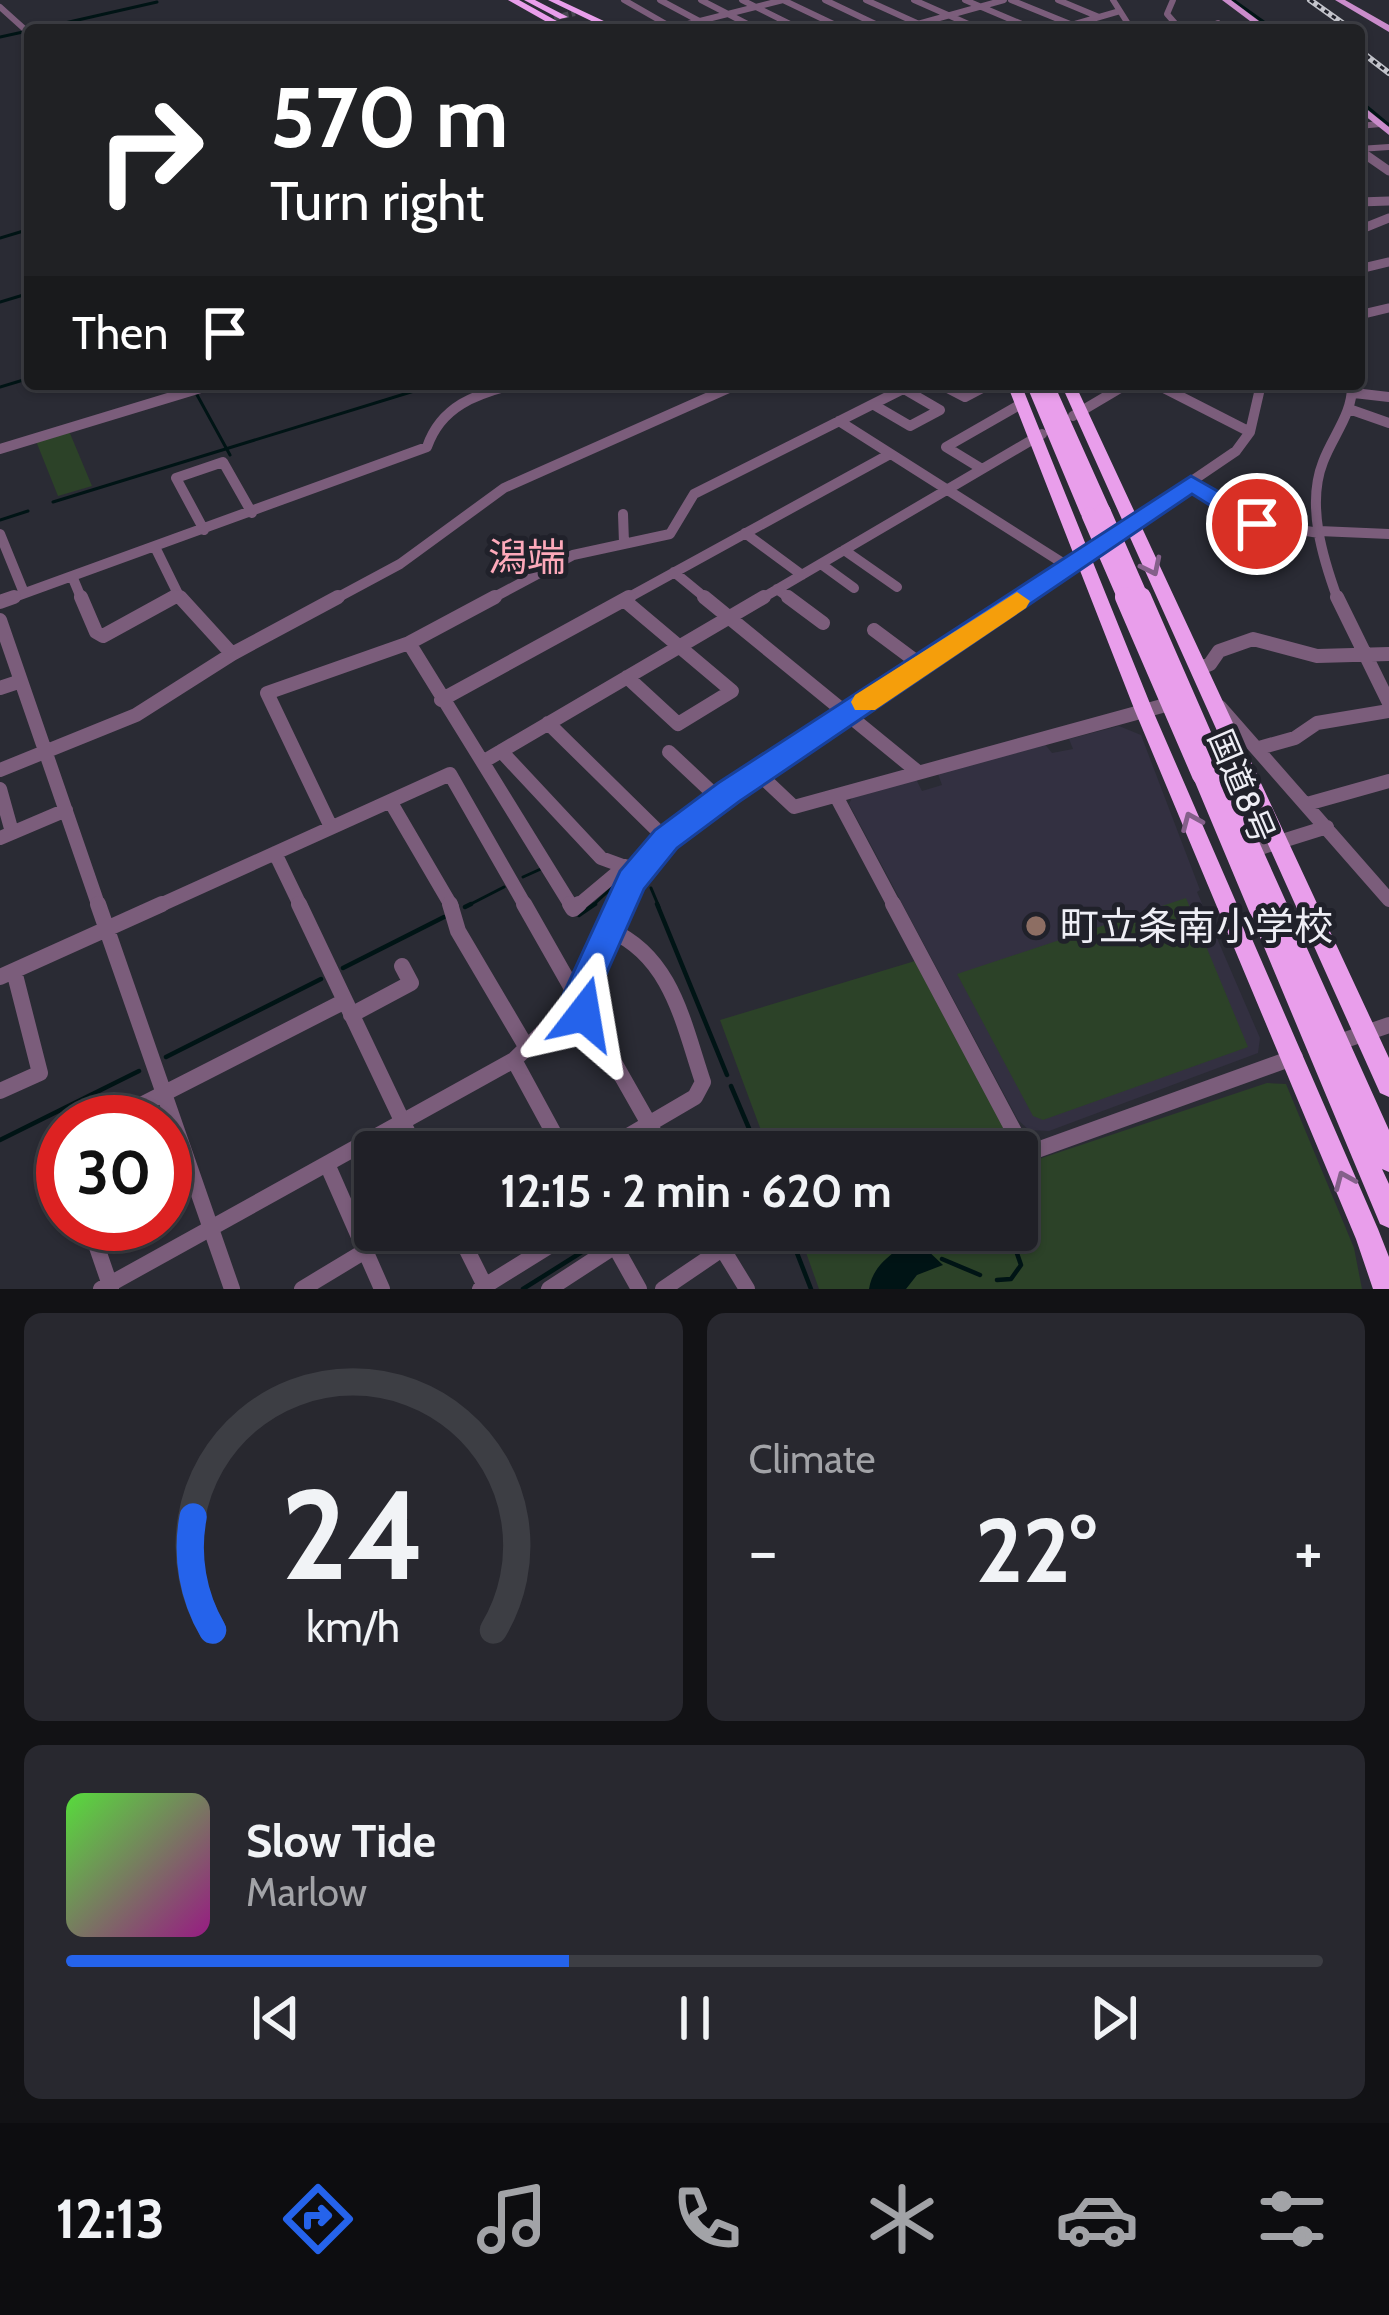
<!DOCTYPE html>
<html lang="en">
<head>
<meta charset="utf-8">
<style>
	body { margin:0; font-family:Cabin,"Noto Sans JP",sans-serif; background:#28282f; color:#f1f3f6; height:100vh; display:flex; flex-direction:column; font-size:45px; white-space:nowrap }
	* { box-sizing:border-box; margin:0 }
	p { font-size:39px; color:#a2a3a7 }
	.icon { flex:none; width:66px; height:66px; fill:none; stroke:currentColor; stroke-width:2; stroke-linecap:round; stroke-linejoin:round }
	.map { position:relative; height:1289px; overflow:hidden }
	.panel { display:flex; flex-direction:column; gap:24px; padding:24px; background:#121215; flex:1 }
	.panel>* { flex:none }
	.banner { position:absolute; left:24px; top:24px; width:1341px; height:366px; border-radius:12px; box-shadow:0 3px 9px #0004,0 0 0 3px #3d3e44; background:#202124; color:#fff; overflow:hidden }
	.speed { position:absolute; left:36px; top:1095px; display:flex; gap:24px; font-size:60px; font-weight:700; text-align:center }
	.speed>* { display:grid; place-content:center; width:156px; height:156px; border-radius:50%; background:#202027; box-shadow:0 3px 9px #0004,0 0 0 3px #3d3e44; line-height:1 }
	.speed .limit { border:18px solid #d22; background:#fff; color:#111 }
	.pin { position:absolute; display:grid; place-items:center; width:102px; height:102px; color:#fff; margin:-51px; border:6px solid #fff; border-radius:50%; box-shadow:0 3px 12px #0007 }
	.me { position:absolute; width:132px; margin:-66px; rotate:14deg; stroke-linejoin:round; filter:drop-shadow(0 0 9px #0008) }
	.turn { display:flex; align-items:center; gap:42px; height:252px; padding:0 48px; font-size:54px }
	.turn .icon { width:156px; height:156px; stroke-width:2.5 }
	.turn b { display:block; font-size:84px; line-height:102px }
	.then { display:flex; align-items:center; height:114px; padding:0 48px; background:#0003; gap:24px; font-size:45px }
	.big { font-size:90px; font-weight:700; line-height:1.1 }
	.panel .tile { flex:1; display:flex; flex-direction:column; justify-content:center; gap:18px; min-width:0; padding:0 42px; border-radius:18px; background:#28282f }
	.panel .dial { align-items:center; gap:0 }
	.dial svg { height:312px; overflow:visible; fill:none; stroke:#3d3e44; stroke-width:7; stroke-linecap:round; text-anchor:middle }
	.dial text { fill:#f1f3f6; stroke:none }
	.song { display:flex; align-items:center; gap:36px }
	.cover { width:144px; height:144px; border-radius:18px; background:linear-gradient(135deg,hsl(110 70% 55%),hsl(310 70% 35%)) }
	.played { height:12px; border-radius:6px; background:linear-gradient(90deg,#2563eb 40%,#3d3e44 40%) }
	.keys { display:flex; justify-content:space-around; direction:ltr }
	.heat { display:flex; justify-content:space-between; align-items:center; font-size:66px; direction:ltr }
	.panel .tiles { flex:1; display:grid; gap:24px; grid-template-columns:1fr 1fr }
	.tile:last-child { grid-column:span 2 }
	.trip { position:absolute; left:354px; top:1131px; width:684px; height:120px; border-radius:12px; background:#202027; box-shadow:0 3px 9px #0004,0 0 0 3px #3d3e44; font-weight:700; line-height:120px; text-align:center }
	.dock { display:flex; height:192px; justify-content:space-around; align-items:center; background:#0d0d10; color:#a2a3a7 }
	.dock .icon { width:84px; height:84px }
	.dock .on { color:#2563eb }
	.dock b { font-size:54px; color:#f1f3f6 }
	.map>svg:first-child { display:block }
	.education { fill:#333041 }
	.green { fill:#2c4228 }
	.water { fill:#001415 }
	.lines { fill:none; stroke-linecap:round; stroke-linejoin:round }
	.stream-far1 { stroke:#001415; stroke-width:3 }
	.stream { stroke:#001415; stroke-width:4.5 }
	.minor-tunnel { stroke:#474851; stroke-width:6; stroke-dasharray:6 3; stroke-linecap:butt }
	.minor-far4 { stroke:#7b5d7b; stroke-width:6 }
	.minor-far3 { stroke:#7b5d7b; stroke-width:9 }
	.minor-far2 { stroke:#7b5d7b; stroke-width:10 }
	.minor-far1 { stroke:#7b5d7b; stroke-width:14 }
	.minor { stroke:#7b5d7b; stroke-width:16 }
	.major { fill:#ca8ccb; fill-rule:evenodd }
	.highway { fill:#e99eeb; fill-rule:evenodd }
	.rail-casing { stroke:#c3c4cb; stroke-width:6 }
	.rail { stroke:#20212a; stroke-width:3; stroke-dasharray:4.5; stroke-linecap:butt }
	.highway-bridge-far1 { stroke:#e99eeb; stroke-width:15 }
	.highway-bridge { stroke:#e99eeb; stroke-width:20 }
	.shaded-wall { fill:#343552 }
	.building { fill:#59597e; stroke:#707191; stroke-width:3 }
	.oneway { stroke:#84608a }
	.route { fill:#2563eb; stroke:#184099; stroke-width:3 }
	.slow { fill:#f59e0b }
	.education-dot { fill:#8d6e63; stroke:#20212a; stroke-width:4.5 }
	.labels { text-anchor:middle; stroke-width:10; stroke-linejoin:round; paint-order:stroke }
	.street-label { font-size:33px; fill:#eeeef5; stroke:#20212a }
	.quarter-label { font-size:39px; fill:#fda9ba; stroke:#20212a }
	.near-poi-label { font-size:39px; fill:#eeeef5; stroke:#20212a; text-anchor:start }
</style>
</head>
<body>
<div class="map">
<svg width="1389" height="1289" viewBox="0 0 1389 1289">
	<rect width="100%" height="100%" fill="#2a2b34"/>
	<!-- education -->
	<path class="education" d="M1119,726l22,9 59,155 -3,2 63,146 -2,15 -209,78 -20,-1 -11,-10 -169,-316 3,-6 64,-19 6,12 20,-6 -4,-11 106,-31 8,10 21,-4 -4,-10z"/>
	<!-- green -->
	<path class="green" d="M69,431l23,55 -34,10 -22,-55z
		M1186,898l62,149 -205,73 -10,-4 -76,-142z
		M915,961l109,203 243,-81 19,1 68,164 8,41h-543l-21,-59h219v-78h-248l-49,-132z"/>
	<!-- water -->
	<path class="water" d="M901,1247l24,1 18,17 -26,10 -11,14h-37c3,-20 17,-31 32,-42z"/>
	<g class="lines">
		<!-- stream-far1 -->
		<path class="stream-far1" d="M1233,0l42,30
			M34,30l123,-28
			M0,37l23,-5
			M1360,101l29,24
			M0,238l30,-9
			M0,302l30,-9
			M0,387l30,-9
			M196,393l34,62
			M53,502l384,-118
			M0,520l28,-9
			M523,877l20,-9
			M651,888l8,19
			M465,907l39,-20
			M591,907l26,-24"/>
		<!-- stream -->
		<path class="stream" d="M657,904l70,171
			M465,907l6,-3
			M579,915l16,-11
			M343,968l101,-51
			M166,1057l155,-78
			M731,1086l28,66
			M0,1140l139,-69
			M734,1152l18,-11
			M788,1230l23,59
			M942,1259l38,16
			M997,1280l14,-1 10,-14 -12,-35
			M523,1289l78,-49"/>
		<!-- minor-tunnel -->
		<path class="minor-tunnel" d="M554,18l21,-5"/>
		<!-- minor-far4 -->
		<path class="minor-far4" d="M624,0l49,28
			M660,0l56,30
			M701,0l58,30
			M742,0l60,30
			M783,0l63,30
			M825,0l63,30
			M866,0l53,24
			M914,0l68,30
			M965,0l71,30
			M1011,0l74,30
			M1058,0l41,17
			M1113,0l19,30
			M1173,0l-6,14 14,16
			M0,7l30,27
			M1075,24l45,-13
			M664,30l119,-30
			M896,30l108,-30
			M1201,30l17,-7
			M1359,126l21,-2
			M1359,149l30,-2
			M1359,151l11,7"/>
		<!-- minor-far3 -->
		<path class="minor-far3" d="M1366,155l23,16
			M1359,202l30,-1
			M1359,230l30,-12
			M1359,269l30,-7
			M1359,315l30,-7"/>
		<!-- minor-far2 -->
		<path class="minor-far2" d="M940,384l25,13 19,-10
			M1156,384l94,48
			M1354,393l35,4
			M874,405l36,21 30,-16 -36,-21
			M1349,409l40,14
			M1073,416l54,-32
			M839,421l230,146
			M0,449l214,-65
			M982,469l-36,-22 75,-43
			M1191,483l66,40 62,10
			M623,514l1,29
			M204,530l-28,-52 47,-16 29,51
			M1319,531l70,3
			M745,533l57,42
			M0,534l24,59
			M155,547l26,53
			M844,550l53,37
			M821,564l33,24
			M674,572l34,28
			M72,576l10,24
			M777,589l15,11
			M6,600l421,-153c14,-41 49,-53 88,-63
			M169,600l9,-5
			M333,600l67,-36 104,-76 234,-104
			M489,600l84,-45 97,-21 24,-40 219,-110
			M624,600l266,-146
			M759,600l283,-166
			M1017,600l219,-149 14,-19 11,-48
			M1338,600c-15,-41 -32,-95 -15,-138 10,-27 30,-48 29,-78"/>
		<!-- minor-far1 -->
		<path class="minor-far1" d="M81,597l15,35 7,4 71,-39
			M180,597l52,57
			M704,597l214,175
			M788,597l35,26
			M1337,597l52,106
			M624,600l108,91 -54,33 -51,-47
			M0,602l14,-5
			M0,620l99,287
			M874,630l47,35
			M409,643l163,264
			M1200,668l10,-4 9,-13 34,-12 64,17 72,-2
			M0,688l21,-7
			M441,700l188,-103
			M1220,707l169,193
			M548,723l118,116
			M1259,748l36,-10 22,-15 72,-12
			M501,751l100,107 30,11
			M669,752l50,47
			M486,760l278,-163
			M0,770l136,-55 96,-61 106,-57
			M758,773l36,34 368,-101
			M0,789l12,43
			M836,796l59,111
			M390,801l62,106
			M1307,804l82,-23
			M331,827l-64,-134 142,-50 86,-46
			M0,838l66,-28
			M1263,847l64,-20
			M275,853l26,54
			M156,907l294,-133 76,133
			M576,907l49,-41
			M620,907l12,-26 34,-42 356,-242"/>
		<!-- minor -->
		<path class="minor" d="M98,904l134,385
			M299,904l118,248
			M450,904l8,27 69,117
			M524,904l141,248
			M570,904l3,5 6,-5
			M893,904l133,250 269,-97
			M0,977l162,-73
			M351,1015l60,-32 -9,-17
			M1348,1039l41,-14
			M514,1060l50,92
			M0,1091l40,-18 -26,-102
			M108,1122l237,-121
			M527,1152l28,-17
			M601,1152l94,-55 8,-15c-20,-59 -31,-125 -93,-152
			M327,1164l55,125
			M89,1224l22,64
			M457,1230l28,56
			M606,1230l33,59
			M711,1230l36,59
			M101,1289l413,-229 65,-63 43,-93
			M302,1289l63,-38
			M480,1289l95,-59
			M549,1289l66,-43
			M663,1289l59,-40"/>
		<!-- major -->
		<path class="major" d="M1222,0h9l40,30h-9z
			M1335,0h10l44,25v7z
			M1359,103l30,24v8l-30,-24z"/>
		<!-- highway -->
		<path class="highway" d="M508,0h11l54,30h-12z
			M524,0h11l33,17 -8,2z
			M548,0h11l64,30h-13z
			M1007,384h14l132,327 225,518 11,28v32h-16l-17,-50 -221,-528z
			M1026,384h28l57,127 -2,4 -6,1 -7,-3 -1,6 -6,1 -8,-5z
			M1061,384h14l314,674v39l-9,-4z
			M1218,765l7,3 3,5 161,357v42l-7,-3 7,15v44l-9,-4 -188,-449 3,-5 7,-3 7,3z"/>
		<defs>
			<path id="rail" d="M1310,0l42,30
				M1359,50l30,23"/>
		</defs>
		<!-- rail casing -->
		<use href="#rail" class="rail-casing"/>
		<!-- rail -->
		<use href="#rail" class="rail"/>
		<!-- highway-bridge-far1 -->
		<path class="highway-bridge-far1" d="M1103,511l39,89
			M1089,515l37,85"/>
		<!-- highway-bridge -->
		<path class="highway-bridge" d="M1125,597l77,178
			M1141,597l77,176"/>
	</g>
	<!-- shaded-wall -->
	<path class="shaded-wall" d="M117,1224h21l-17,9 -6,-8z"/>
	<!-- building -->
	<path class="building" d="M873,24l13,6h-34z"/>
	<!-- one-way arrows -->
	<defs><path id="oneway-chevron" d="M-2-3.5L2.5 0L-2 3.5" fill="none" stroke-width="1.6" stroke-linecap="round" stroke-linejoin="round" transform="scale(3)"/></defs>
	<g class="oneway">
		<use href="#oneway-chevron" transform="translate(1152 567) rotate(64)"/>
		<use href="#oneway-chevron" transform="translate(1191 821) rotate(-113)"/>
		<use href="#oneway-chevron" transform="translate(1344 1180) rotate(-113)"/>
	</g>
	<!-- route -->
	<path class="route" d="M1191,476l74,42 4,6 -4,5h-17l-56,-35 -452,307 -63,47 -33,41 -48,108 5,17 -5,12 -12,4 -13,-4 -9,-29 58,-126 35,-41 63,-47z"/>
	<!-- slow -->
	<path class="slow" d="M1017,592l13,9 -4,7 -151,102h-20l-4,-8 4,-7z"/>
	<!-- markers -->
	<circle class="education-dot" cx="1036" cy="926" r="12"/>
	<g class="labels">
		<!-- street labels -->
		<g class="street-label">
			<text transform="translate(1242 786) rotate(67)" y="12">国道8号</text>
		</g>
		<!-- quarter labels -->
		<g class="quarter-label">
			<text x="527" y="571">潟端</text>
		</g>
		<!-- near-poi labels -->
		<g class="near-poi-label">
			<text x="1060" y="940">町立条南小学校</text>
		</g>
	</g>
</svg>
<div class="speed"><div class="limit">30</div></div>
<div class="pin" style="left:1257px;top:524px;background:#d93025"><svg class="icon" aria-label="arrive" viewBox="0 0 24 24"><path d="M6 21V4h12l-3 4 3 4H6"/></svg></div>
<svg class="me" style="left:584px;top:1014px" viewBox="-20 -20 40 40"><path d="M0-17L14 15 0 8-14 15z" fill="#2563eb" stroke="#fff" stroke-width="4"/></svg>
<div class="trip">12:15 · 2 min · 620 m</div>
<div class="banner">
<div class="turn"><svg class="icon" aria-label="right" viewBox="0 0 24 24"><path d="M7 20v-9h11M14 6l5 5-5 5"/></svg><div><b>570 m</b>Turn right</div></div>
<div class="then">Then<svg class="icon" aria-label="arrive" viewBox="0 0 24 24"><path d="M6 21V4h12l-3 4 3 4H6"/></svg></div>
</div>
</div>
<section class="panel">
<div class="tiles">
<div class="tile dial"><svg viewBox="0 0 100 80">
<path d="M14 69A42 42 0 1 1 86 69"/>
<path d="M14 69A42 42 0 0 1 9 40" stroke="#2563eb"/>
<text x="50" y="56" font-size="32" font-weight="700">24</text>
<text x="50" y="72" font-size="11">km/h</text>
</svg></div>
<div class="tile"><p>Climate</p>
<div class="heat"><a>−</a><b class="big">22°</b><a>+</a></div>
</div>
<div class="tile">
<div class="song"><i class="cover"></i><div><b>Slow Tide</b><p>Marlow</p></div></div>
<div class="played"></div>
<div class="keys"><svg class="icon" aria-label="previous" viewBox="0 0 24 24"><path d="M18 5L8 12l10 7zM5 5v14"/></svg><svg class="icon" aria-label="pause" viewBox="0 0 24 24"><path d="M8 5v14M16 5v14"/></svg><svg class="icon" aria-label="next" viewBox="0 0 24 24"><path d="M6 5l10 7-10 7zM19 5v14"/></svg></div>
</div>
</div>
</section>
<nav class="dock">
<b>12:13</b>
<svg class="icon on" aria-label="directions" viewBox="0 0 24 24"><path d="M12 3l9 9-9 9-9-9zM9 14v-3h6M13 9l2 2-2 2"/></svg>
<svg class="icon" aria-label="music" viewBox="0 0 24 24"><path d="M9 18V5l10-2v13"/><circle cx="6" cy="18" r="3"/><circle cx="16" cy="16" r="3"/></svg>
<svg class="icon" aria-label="phone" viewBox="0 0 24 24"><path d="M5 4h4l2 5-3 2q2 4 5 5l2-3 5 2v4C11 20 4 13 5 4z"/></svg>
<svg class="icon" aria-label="climate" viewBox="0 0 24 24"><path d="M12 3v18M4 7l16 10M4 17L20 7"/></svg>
<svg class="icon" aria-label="car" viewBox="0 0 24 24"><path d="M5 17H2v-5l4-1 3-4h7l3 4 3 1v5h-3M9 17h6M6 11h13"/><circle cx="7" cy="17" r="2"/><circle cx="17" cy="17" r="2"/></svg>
<svg class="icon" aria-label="filters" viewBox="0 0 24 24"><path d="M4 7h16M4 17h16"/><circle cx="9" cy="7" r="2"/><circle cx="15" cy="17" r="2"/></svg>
</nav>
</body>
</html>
